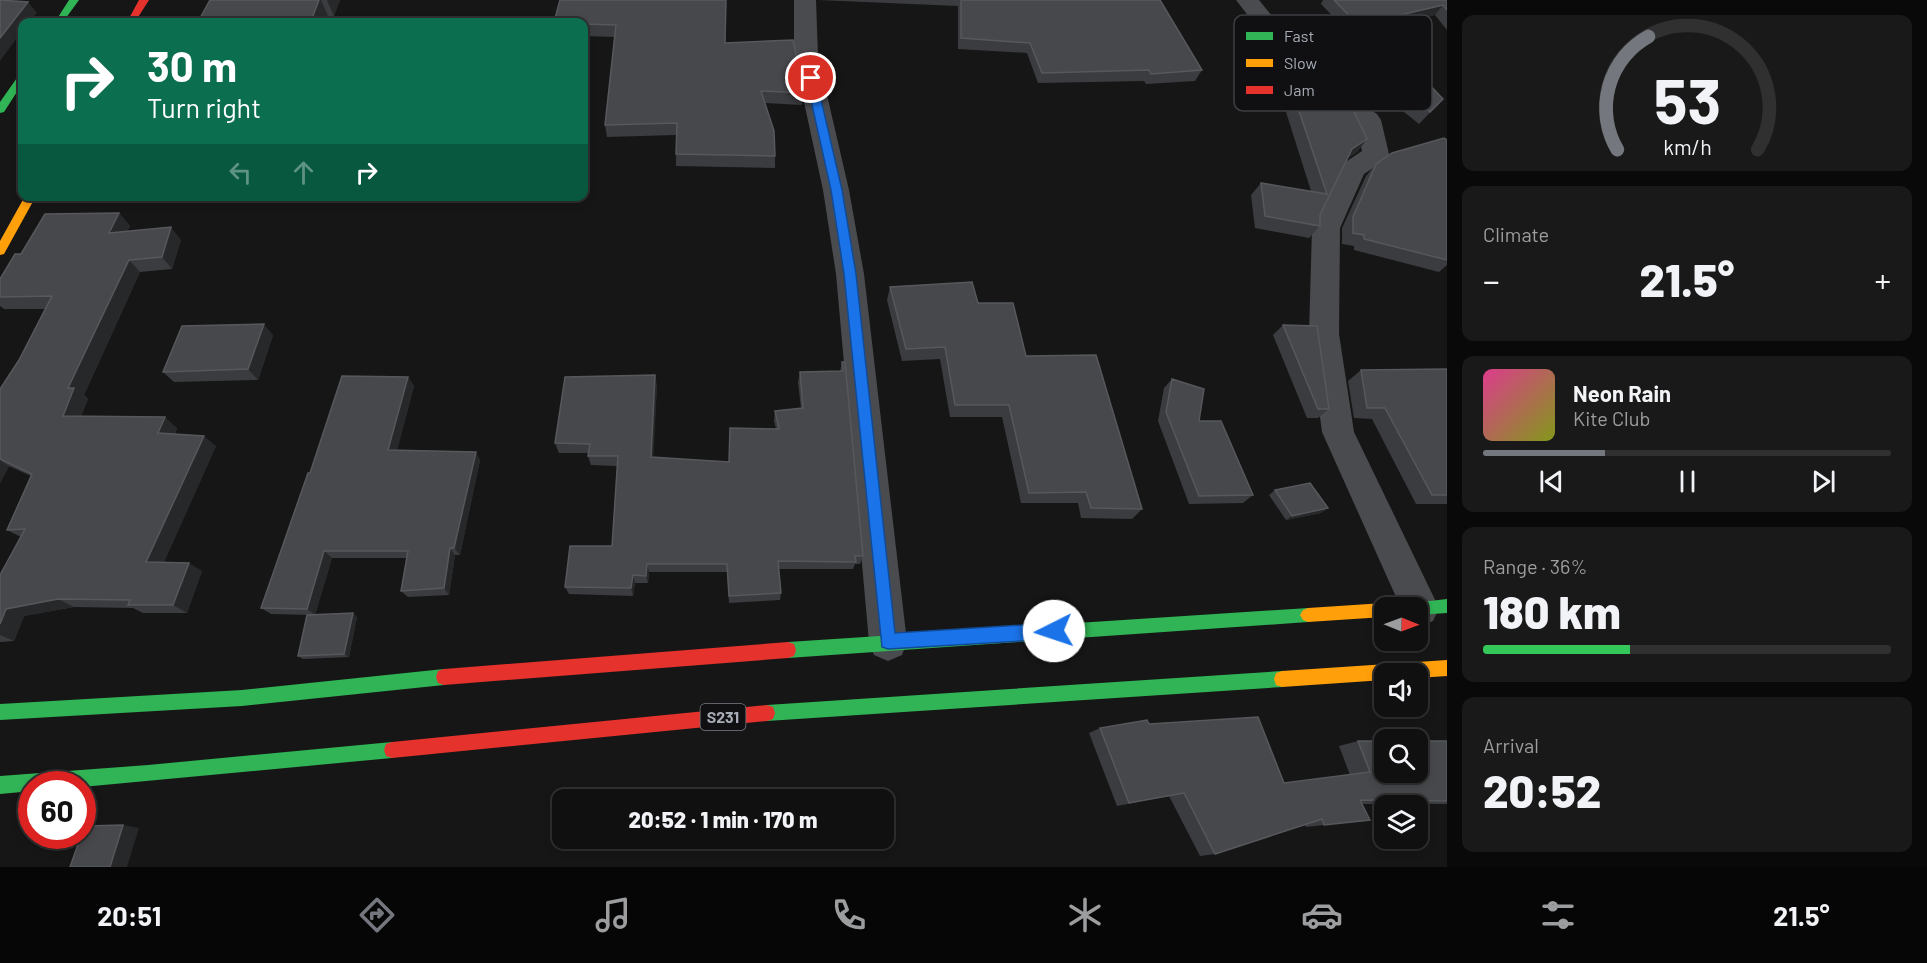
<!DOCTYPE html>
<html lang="en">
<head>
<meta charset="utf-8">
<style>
	body { margin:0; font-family:Barlow,sans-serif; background:#191919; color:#f1f3f6; height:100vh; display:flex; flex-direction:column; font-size:22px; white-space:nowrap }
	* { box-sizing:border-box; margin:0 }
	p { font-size:20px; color:#9c9d9f }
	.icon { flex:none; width:33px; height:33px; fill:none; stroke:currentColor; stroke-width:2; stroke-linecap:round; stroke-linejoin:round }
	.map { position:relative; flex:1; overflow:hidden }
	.drawer { display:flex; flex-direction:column; gap:15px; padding:15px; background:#090909; width:480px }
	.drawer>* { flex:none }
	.guide { position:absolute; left:18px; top:18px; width:570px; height:183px; border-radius:12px; box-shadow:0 3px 9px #0003,0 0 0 2px #303030; background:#0b6e4f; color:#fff; overflow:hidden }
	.needle { width:39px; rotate:91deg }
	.buttons { position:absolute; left:1374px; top:597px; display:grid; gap:12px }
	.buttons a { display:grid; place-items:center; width:54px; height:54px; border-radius:12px; background:#101010; box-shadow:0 3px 9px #0003,0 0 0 2px #303030; font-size:30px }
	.speed { position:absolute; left:18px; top:771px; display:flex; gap:12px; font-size:30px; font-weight:700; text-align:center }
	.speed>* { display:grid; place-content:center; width:78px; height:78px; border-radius:50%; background:#101010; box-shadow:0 3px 9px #0003,0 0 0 2px #303030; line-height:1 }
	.speed .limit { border:9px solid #d22; background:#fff; color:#111 }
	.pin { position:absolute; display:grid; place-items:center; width:51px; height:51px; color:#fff; margin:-26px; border:3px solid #fff; border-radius:50%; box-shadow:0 2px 6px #0007 }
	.me { position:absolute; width:66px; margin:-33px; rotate:266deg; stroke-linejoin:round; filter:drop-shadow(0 0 4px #0008) }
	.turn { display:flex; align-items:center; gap:21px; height:126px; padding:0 30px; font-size:27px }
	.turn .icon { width:78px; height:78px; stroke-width:2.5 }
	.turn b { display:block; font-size:42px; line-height:51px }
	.lanes { display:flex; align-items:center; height:57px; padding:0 30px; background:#0003; justify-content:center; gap:30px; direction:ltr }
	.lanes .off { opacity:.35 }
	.big { font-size:45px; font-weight:800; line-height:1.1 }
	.drawer .card { flex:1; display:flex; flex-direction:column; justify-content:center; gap:9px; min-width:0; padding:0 21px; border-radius:12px; background:#191919 }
	.drawer .dial { align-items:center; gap:0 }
	.dial svg { height:156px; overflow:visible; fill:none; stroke:#303030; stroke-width:7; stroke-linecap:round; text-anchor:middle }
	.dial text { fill:#f1f3f6; stroke:none }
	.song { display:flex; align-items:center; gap:18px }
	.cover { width:72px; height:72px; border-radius:9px; background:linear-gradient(135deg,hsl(330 70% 55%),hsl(70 70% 35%)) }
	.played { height:6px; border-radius:3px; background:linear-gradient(90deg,#74787e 30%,#303030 30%) }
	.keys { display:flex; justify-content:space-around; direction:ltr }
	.heat { display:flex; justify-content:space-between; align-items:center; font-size:33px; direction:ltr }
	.charge { height:9px; border-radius:4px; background:linear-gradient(90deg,#34c759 36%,#303030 0) }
	.trip { position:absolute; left:552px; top:789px; width:342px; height:60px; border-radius:12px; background:#101010; box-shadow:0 3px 9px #0003,0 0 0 2px #303030; font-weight:800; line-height:60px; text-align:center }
	.dock { display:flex; height:96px; justify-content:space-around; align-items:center; background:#060606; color:#9c9d9f }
	.dock .icon { width:42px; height:42px }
	.dock .current { color:#74787e }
	.dock b { font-size:27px; color:#f1f3f6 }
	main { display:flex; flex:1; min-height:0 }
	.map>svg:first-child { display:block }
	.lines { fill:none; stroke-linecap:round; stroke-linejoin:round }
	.street { fill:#4a4b4e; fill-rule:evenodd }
	.fast { fill:#30b455; fill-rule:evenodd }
	.slow { fill:#ff9f0a; fill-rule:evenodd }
	.jam { fill:#e5322d; fill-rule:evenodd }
	.wall { fill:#3b3c3f }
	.shaded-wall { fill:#272829 }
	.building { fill:#47484c; stroke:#56585c; stroke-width:1.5 }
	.route { fill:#1a73e8; stroke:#114b97; stroke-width:1.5 }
	.labels { text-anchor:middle; stroke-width:6; stroke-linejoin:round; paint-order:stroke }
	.shield { fill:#101012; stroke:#7a7d85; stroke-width:1.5 }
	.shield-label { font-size:16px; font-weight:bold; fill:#a7acb6 }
	.key { fill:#101012; stroke:#3d3f43; stroke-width:1.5 }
	.key-label { font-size:16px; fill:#a7acb6 }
</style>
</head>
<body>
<main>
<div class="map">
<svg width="1447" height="867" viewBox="0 0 1447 867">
	<rect width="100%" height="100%" fill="#161616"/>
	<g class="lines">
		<!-- street -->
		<path class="street" d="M794,0h22l2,56 31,134 15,84 43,368 -5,13 -14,6 -14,-6 -5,-13 -33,-368 -13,-84 -29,-134z
			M1236,0h23l63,78 55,36 4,6 8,34 -4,6 -21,14 -24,54 -1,106 15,98 85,176 -6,13 -13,5 -2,-1v-17h-17l-79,-176 -13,-98 3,-106 32,-65 18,-12 -6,-27 -52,-36z"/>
		<!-- fast -->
		<path class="fast" d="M69,0h10l-16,22h-8z
			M22,74v10l-18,28 -4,1v-11l19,-27z
			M1447,599v14l-29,2v-7h-7l2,-5z
			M1308,608l5,2 3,5 -3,5 -5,2 -520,36 -6,-2 -2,-6 2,-6 6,-2z
			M444,669l6,2 2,6 -2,6 -6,2 -202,21 -242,14v-16l242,-14z
			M1282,671l6,2 2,6 -2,6 -6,2 -515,34 -6,-2 -2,-6 2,-6 6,-2z
			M392,742l6,2 2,6 -2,6 -6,2 -310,29v-3h-50v7l-32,3v-18l148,-11z"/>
		<!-- slow -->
		<path class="slow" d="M25,196h11l-32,58 -4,1v-14z
			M1384,603l7,5h-7v9l-76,5 -5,-2 -3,-5 3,-5 5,-2z
			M1447,660v16l-29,2v-4h-34v6l-102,7 -6,-2 -2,-6 2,-6 6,-2z"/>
		<!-- jam -->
		<path class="jam" d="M139,0h10l-14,22h-8z
			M788,642l6,2 2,6 -2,6 -6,2 -344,27 -6,-2 -2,-6 2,-6 6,-2z
			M767,705l6,2 2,6 -2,6 -6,2 -375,37 -6,-2 -2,-6 2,-6 6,-2z"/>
	</g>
	<!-- wall -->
	<path class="wall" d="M210,0h130l-6,16h-6l-2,6h-128z
		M560,0l165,43 79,50 -2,12 -37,-2 10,53v12l-99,-2v-31l-69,2 -2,-12 9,-88 -30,-1v-14z
		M818,0h342l42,70 -7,11 -49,3 -2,-3 -106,2 -11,-30 -69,-4v-43z
		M1323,0h124v30l-12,-15 -84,20 -30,-31z
		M1349,47l60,16 34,36 -24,25 -25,-20 -24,3 -38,-25 9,-13h11l-12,-9z
		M1288,65l24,12 55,62 -10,13 -9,6 -28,57v11l-11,12 -54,-10 -4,-33 10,-12 50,8 -25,-79 5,-7 -11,-27z
		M1447,140v125l-8,7 -85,-22v-4l-12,-2v-16l24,-52 10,-12z
		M119,213l11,13 -3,5 54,9 -9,29 -32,3 -56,123 4,4 -7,17 96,12 -2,6 41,12 -52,116 38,9 -15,42h-44l-10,-5 -59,-1 -50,9 -10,25 -14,1v-67l21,-38 -14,-7 24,-54 -22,-10 -9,17v-94l19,-29 27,-51h-42l-4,-3v-27l21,-25z
		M890,287l88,16 48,53 116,153 -10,10 -51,-1 -3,-15h-57l-19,-86h-52l-10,-58 -38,2 -15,-61z
		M1283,325l46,84 -11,9h-11l-34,-83z
		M273,335l-15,45 -84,2 -11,-10z
		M842,362l21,194 -3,8h-5l-2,5h-74l2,24 -1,7 -51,3 -2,-31h-78l-1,11h-13l-2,13 -64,-2 -4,-7 47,-41 5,-80 -26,-1 -3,-9 1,-3h-30l-4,-10 102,-58 -4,72 76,5 47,-33 -2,-8 1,-10 26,-2 -3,-27 2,-10 40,-1z
		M1447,369v135h-31l-44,-85 -18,-1 -6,-37 13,-11z
		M408,377l6,9 -17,64 83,10 -20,95h-5l-6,40 -41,2 -7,-6 6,-33h-75l-17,57 42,2 -8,40 -46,2 -5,-3 14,-41 -41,-1 -10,-6 49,-135z
		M1172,379l27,42 54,74 -10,8 -54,1 -31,-83 6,-33z
		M1275,490l53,18 -7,5 -35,7 -17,-25z
		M1149,724l135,59 66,-8 -11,-29 19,-5h89v63h-85l8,16 -64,7 -1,-2 -90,29 -15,2 -31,-60 -52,10 -28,-73 11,-5z"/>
	<!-- shaded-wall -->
	<path class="shaded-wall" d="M319,0h2l7,16 -2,6h-15v-1z
		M327,0h13l-6,16z
		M28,2l9,11 -8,9h-7v9l-22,30v-23z
		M1443,5l-8,10 -84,20 7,-10z
		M1367,139l-10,13 -15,10 10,-13z
		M119,213l11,13 -10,19 -11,-12z
		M171,227l10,13 -9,29 -10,-12z
		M129,260l11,12 -56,123 4,4 -11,27 -14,-10 5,-28z
		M264,324l9,11 -15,45 -10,-11z
		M655,375l2,10 -4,81 -2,-9z
		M408,377l6,9 -19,73 -7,-9z
		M165,417l12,11 -7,16 -12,-11z
		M204,436l12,10 -56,125 -14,-9z
		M476,452l4,8 -20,95 -6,-7z
		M0,460l9,6 -9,17z
		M1328,508l-7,5 -35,7 6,-4z
		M450,548l5,7 -6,40 -5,-7z
		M324,551l8,7 -17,57 -8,-6z
		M189,563l13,8 -15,42 -14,-8z
		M647,564l2,8 -1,11 -2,-7z
		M633,575l2,8 -2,13 -2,-8z
		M58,599l16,8 -50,9 -10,25 -14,-6v-11l6,-15z
		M353,613l4,4 -8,40 -5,-3z
		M123,825l16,3 -12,39h-17z"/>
	<!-- building -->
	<path class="building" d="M0,0l28,2 -28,36z
		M210,0h109l-8,21 -113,1z
		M560,0h166l-1,43 68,-3 11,53 -43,-2 13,40 1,25 -99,-2 1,-31 -72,2 11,-100 -32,-1v-2h-30z
		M961,0h199l42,70 -51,4 -2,-4 -107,3 -12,-30 -69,-5z
		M1334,0h113v10l-4,-5 -85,20z
		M1383,38l29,21 -5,2 36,38 -13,13 -25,-20 -25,2 -39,-25 38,2 -30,-24z
		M1288,65l15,1 9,11 38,26 17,36 -15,10 -32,66v11l-55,-10 -4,-33 66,11 -32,-95h8z
		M1444,138l3,2v120l-83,-21v-4l-11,-2v-16l23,-53 16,-11z
		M119,213l-10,20 62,-6 -9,30 -33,3 -61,128h6l-11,28 102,1 -7,16 46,3 -58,126 43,1 -16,42h-45l2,-5 -72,-1 -52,10 -6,15v-49l25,-46 -18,1 25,-56 -32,-15v-70l19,-29 33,-64 -52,1v-18l15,-25h6l24,-40z
		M972,282l6,21h35l13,53 70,-1 46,154 -51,-1 -5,-16 -57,1 -20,-88h-54l-10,-58 -39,2 -16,-62z
		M264,324l-16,45 -85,3 19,-46z
		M1283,325l34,1 12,83h-11z
		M842,362h3l18,194h-8l1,6 -78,-1 3,32 -52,3 -2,-32h-80l-1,12 -13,-1 -2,13 -66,-1 5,-41h42l6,-90h-30l2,-12 -35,-1 10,-66 90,-2 -4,82 78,5 1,-34 49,1 -4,-18 28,-3 -3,-36 43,-1z
		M1447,369v126h-15l-47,-87h-18l-6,-38z
		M342,376l66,1 -20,73 88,2 -22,96h-4l-6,40 -43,3 7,-40h-84l-17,58 -46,-1 47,-135h2z
		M1172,379l32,10 -5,32h22l32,74 -54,1 -33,-84z
		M1310,483l18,25 -36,8 -17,-26z
		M353,613l-9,41 -46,2 9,-41z
		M1258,717l26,66 86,-11 -12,-31h26v31h34v-31h29v60l-87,-1 10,20 -46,5 -2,-6 -107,35 -31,-61 -55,10 -29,-75 47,-8 2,4z
		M123,825l-13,42h-40l11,-31h1v-5l2,-5z"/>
	<!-- route -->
	<path class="route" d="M811,75l5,3 26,112 14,84 39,359 159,-10 5,3 2,5 -2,6 -5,2 -166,10 -6,-2 -38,-373 -13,-84 -25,-112z"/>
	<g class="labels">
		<!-- shield labels -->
		<rect class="shield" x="700.5" y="704" width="45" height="26" rx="4.5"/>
		<g class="shield-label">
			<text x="723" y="723">S231</text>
		</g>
	</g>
	<!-- legend -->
	<rect x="1234" y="15" width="198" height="96" rx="9" class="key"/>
	<rect x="1246" y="32" width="27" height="8" fill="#30b455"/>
	<rect x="1246" y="59" width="27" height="8" fill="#ff9f0a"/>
	<rect x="1246" y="86" width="27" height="8" fill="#e5322d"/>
	<g class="key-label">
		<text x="1284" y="42">Fast</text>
		<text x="1284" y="69">Slow</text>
		<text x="1284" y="96">Jam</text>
	</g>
</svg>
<div class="buttons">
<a><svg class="needle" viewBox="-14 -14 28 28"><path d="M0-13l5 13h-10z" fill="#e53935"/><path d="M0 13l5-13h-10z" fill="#9c9d9f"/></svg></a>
<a><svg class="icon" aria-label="sound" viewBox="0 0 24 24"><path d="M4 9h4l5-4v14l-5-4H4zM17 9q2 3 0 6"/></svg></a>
<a><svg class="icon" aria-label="search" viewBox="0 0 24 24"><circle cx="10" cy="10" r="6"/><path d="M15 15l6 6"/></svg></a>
<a><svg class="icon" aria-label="layers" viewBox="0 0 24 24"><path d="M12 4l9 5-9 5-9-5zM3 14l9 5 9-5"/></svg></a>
</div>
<div class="speed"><div class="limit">60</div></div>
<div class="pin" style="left:811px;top:78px;background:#d93025"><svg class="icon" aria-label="arrive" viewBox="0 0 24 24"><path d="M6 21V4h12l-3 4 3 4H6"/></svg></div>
<svg class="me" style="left:1054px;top:631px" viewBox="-20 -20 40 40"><circle r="19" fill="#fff"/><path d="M0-13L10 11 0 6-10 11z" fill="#1a73e8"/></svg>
<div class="trip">20:52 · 1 min · 170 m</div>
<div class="guide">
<div class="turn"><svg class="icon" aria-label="right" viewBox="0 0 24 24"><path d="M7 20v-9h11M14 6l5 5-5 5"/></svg><div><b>30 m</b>Turn right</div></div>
<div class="lanes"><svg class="icon off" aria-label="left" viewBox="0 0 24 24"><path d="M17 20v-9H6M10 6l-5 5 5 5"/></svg><svg class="icon off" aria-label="ahead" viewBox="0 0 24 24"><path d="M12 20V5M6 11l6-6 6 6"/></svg><svg class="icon" aria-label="right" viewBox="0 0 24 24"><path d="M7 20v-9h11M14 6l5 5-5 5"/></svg></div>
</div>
</div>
<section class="drawer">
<div class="card dial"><svg viewBox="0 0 100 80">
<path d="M14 69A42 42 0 1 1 86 69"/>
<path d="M14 69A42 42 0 0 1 30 11" stroke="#74787e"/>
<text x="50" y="56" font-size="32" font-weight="700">53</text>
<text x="50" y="72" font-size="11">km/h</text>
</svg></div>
<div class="card"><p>Climate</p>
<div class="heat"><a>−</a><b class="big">21.5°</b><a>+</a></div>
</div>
<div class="card">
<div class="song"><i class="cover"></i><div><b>Neon Rain</b><p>Kite Club</p></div></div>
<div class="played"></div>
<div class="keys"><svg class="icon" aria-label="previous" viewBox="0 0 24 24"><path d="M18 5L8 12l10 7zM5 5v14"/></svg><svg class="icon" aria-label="pause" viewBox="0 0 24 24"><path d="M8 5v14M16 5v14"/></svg><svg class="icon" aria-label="next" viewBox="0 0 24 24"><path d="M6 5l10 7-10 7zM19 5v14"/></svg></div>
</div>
<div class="card"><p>Range · 36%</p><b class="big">180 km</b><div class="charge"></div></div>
<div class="card"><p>Arrival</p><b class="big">20:52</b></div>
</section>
</main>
<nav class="dock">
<b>20:51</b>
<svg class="icon current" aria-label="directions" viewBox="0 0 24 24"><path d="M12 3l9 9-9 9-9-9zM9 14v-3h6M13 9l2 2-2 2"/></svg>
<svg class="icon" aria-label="music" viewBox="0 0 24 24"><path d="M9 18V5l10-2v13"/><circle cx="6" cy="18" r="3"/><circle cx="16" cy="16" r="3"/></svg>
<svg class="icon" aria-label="phone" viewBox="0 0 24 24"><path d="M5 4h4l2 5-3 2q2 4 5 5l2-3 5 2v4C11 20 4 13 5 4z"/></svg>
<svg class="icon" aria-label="climate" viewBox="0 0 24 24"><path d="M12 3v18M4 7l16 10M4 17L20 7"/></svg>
<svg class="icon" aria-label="car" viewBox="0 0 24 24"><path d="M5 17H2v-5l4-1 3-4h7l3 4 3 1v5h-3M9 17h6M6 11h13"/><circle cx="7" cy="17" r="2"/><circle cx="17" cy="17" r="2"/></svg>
<svg class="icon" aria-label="filters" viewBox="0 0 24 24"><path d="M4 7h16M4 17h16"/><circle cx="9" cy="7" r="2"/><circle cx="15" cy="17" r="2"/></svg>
<b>21.5°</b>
</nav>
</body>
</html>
